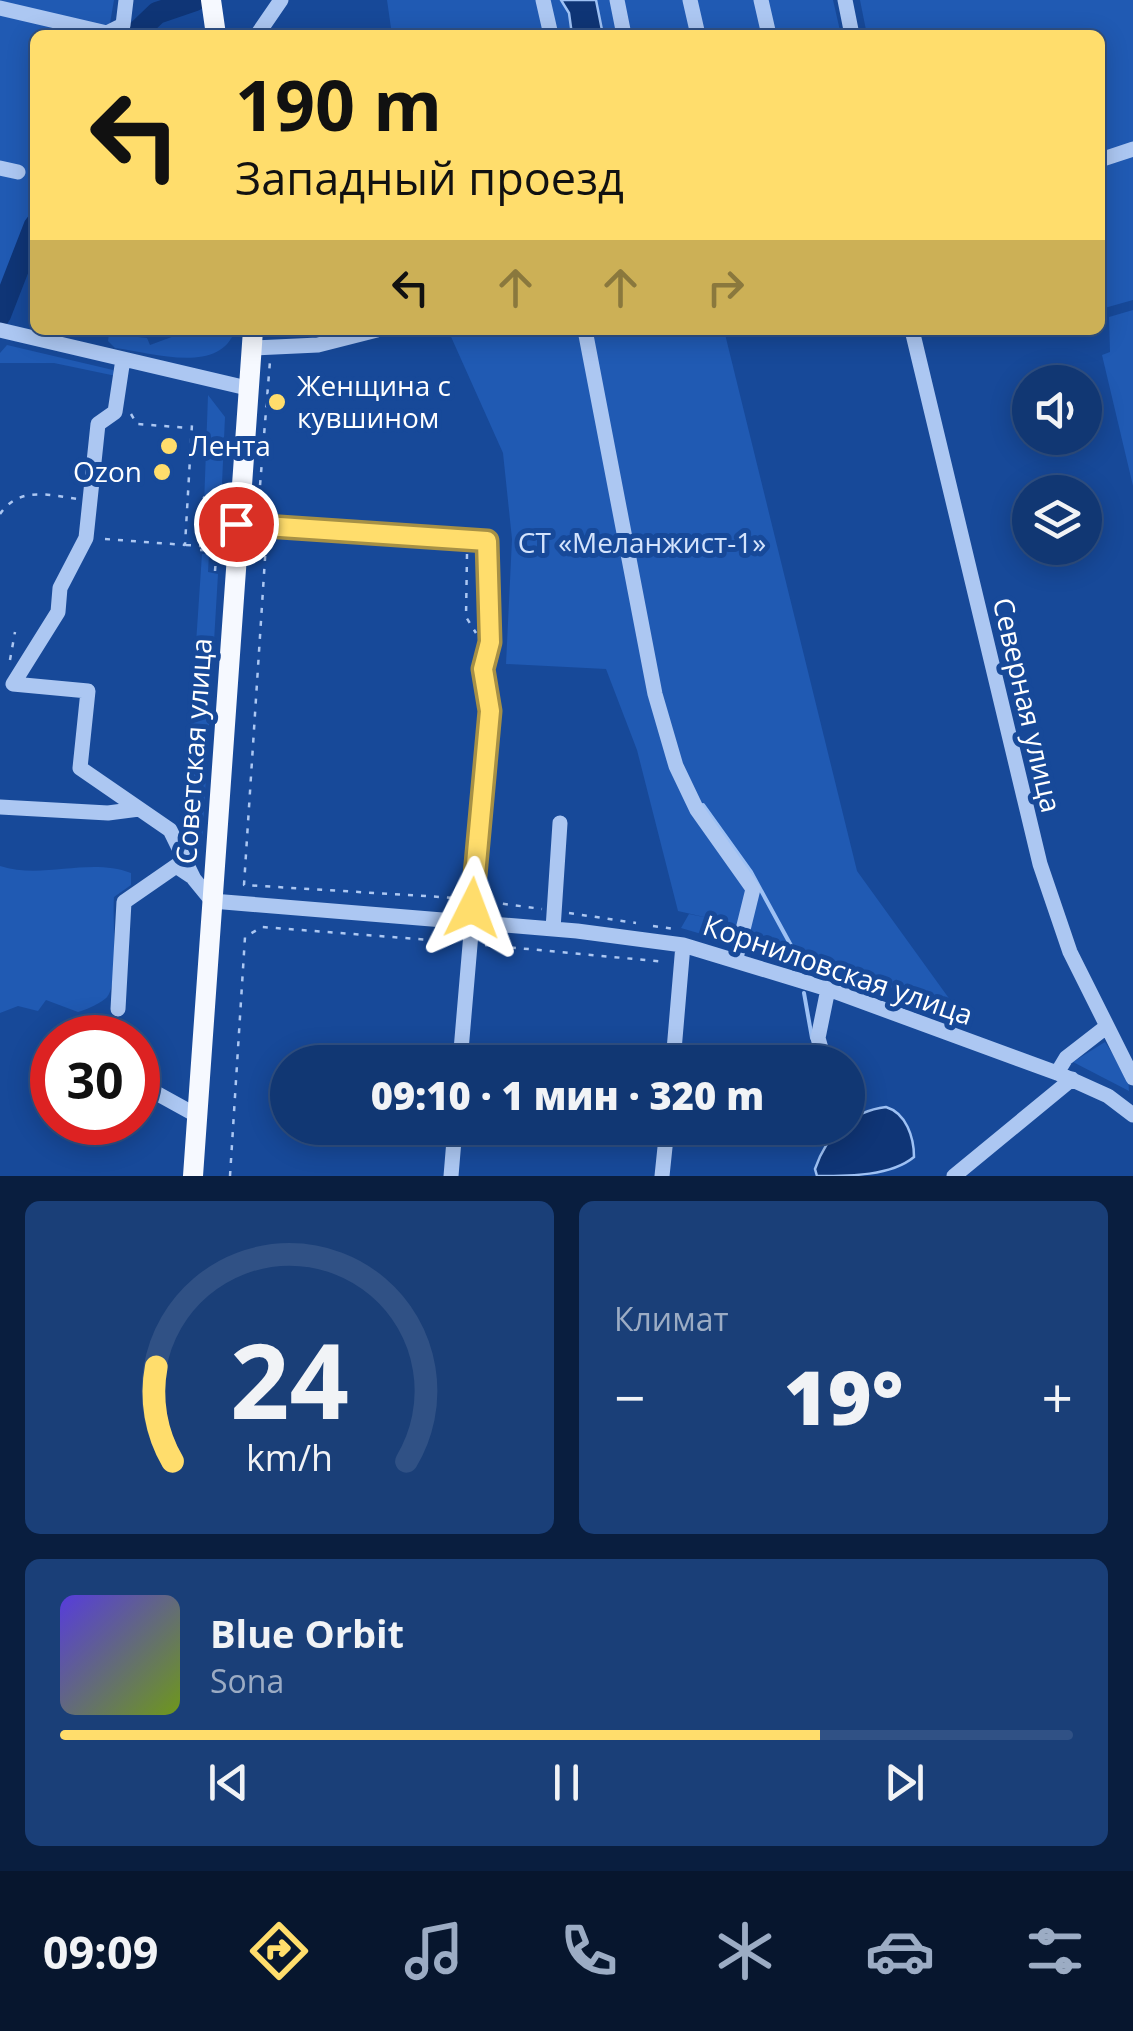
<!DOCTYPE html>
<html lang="ru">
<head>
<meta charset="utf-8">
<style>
	body { margin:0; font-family:"Open Sans",sans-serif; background:#1a3f78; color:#f1f3f6; height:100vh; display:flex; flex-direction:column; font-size:38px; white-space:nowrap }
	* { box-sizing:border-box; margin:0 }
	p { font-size:32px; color:#9cacc4 }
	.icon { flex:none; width:55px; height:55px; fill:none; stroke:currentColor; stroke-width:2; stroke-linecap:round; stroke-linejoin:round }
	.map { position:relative; height:1176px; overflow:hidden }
	.drawer { display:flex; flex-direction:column; gap:25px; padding:25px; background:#091e3f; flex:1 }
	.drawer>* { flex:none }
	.top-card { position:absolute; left:30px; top:30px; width:1075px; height:305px; border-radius:15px; box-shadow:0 5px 25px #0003,0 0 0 2px #305185; background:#ffdd6c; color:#111; overflow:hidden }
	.fabs { position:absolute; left:1012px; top:365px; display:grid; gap:20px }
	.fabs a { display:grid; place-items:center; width:90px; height:90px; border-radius:50%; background:#113773; box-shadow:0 5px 25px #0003,0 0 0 2px #305185; font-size:50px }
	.speed { position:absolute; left:30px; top:1015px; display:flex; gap:20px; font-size:50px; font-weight:700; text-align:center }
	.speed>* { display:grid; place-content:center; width:130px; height:130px; border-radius:50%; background:#113773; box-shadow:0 5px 25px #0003,0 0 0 2px #305185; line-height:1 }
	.speed .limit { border:15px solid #d22; background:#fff; color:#111 }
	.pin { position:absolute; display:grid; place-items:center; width:85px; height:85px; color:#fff; margin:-42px; border:5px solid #fff; border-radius:50%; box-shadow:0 2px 10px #0007 }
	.me { position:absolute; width:110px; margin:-55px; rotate:3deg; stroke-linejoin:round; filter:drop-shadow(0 0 8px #0008) }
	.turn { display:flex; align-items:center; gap:35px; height:210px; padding:0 40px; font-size:45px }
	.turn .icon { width:130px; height:130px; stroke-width:2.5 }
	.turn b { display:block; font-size:70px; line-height:85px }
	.lanes { display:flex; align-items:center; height:95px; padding:0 40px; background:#0003; justify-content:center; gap:50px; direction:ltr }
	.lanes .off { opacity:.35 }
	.big { font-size:75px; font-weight:800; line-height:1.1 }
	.drawer .tile { flex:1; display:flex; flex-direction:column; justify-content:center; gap:15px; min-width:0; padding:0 35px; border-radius:15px; background:#1a3f78 }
	.drawer .dial { align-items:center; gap:0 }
	.dial svg { height:260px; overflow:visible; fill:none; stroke:#305185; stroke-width:7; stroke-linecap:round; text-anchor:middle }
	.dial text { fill:#f1f3f6; stroke:none }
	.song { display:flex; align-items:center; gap:30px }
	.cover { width:120px; height:120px; border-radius:15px; background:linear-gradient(135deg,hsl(250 70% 55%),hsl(80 70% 35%)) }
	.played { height:10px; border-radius:5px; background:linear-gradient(90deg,#ffdd6c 75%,#305185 75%) }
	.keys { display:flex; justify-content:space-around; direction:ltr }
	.heat { display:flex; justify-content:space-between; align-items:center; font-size:55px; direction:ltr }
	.drawer .tiles { flex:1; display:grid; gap:25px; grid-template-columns:1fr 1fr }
	.tile:last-child { grid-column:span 2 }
	.trip { position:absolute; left:270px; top:1045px; width:595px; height:100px; border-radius:50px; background:#113773; box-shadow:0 5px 25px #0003,0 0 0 2px #305185; font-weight:800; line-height:100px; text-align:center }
	.dock { display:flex; height:160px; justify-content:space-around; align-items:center; background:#07162e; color:#9cacc4 }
	.dock .icon { width:70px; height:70px }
	.dock .selected { color:#ffdd6c }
	.dock b { font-size:45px; color:#f1f3f6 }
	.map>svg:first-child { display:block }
	.green { fill:#205ab3 }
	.water { fill:#0f3576; stroke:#9ec1f4; stroke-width:2.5 }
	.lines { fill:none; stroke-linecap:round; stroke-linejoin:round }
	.stream { stroke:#9ec1f4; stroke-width:4 }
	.river { stroke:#0f3576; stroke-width:22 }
	.path { stroke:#acc7f2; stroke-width:2.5; stroke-dasharray:5 8; stroke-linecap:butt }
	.minor { stroke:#acc7f2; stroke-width:15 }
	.major { stroke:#f6f9ff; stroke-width:20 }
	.route-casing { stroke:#a69046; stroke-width:25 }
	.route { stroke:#ffdd6c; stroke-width:18 }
	.poi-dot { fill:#ffdd6c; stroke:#174999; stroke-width:4 }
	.labels { text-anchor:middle; stroke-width:10; stroke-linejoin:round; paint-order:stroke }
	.poi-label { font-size:28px; fill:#fff; stroke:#174999; text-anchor:start }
	.park-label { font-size:28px; fill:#d3e3fc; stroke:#174999 }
	.street-label { font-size:28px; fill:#fff; stroke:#174999 }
</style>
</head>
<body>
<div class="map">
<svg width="1133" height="1176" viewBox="0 0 1133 1176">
	<rect width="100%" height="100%" fill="#174999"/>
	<!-- green -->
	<path class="green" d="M0,0h114l-6,35h-73v179l-10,19 -18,61 -7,-2z
		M387,0h446l8,35h-449z
		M860,0h273v300l-32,9 -1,-274h-233z
		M1133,310v176l-31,-131 8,-3 -1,-35z
		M177,330h58c-15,46 -85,22 -120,18l-7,-7 1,-7 38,4 3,7 27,-10z
		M448,330h276l133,541 104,144 -220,-87 -9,15 -51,-15 8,-14 24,5 -35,-8 -41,-161 -31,-81 -100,-5 6,-125 -9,-86z
		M7,345l106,25 3,6 -62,-13h-54v-10z
		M208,395l17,22 -4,89 -17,-1z
		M202,554h7l-1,18 10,2 -16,270 -9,6 -10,-12z
		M0,866c43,14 88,-9 131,7v12l-17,12c-2,21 5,86 -7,100 -4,5 -21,13 -29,15l-32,-12 -8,11 -20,-5 -18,7z
		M1105,1042l23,36 1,13 -56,-29z"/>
	<!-- water -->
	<path class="water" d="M561,0h35l7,35h-31l-3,-22z
		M886,1107c20,6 28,30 28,50 -23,19 -63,19 -97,19l-2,-7c11,-33 36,-58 71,-62z"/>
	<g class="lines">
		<!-- stream -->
		<path class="stream" d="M703,805l48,67 49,90
			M804,993l8,45
			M813,1047l3,15
			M830,1128l2,9"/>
		<!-- river -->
		<path class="river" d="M134,35l23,-22 38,-13
			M0,315l35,-90"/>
		<!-- path -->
		<path class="path" d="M131,414l6,10 53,4
			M192,442h13
			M203,497l15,10
			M259,498l11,-137
			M203,507l16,2
			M0,514c19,-28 48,-19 78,-15
			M105,539l80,6 7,-121
			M266,543l-22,342 213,13
			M186,545l14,1
			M200,550l16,1
			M467,554l-1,63 10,16
			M215,571l5,-62
			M10,660l5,-28
			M490,902l52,7
			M569,913l67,10
			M653,926l22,3
			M485,945l181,17
			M230,1176l15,-239 17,-10 195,15"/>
		<!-- minor -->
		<path class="minor" d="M543,0l8,35
			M617,0l7,35
			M690,0l8,35
			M761,0l8,35
			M845,0l7,35
			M0,8l107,25 16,-8 3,-25
			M257,35l24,-35
			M1100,160l33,-11
			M0,168l18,4
			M0,330l247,58
			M585,330l70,364 21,72 21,44 56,79 -17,69
			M912,330l128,534 30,88 63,126
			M252,348l66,-3 59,-15
			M123,359l-8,53 -17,12 -12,114 -26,50 -2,24 -45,72 75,7 -8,77 90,62 24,49 18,22 365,30 106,14 145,44 229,84 51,23 25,19
			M236,524l251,17 3,101 -7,27 7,42 -30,351
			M0,807l108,6 31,-4
			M553,929l7,-106
			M118,1009l6,-107 52,-36 15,10
			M673,1062l10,-117
			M825,1062l-7,-24 10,-49
			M1057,1073l9,-15 40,-31
			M138,1083l58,32
			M451,1176l4,-48
			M662,1176l5,-48
			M954,1176l118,-97"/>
		<!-- major -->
		<path class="major" d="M211,0l5,35
			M193,1176l60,-846"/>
	</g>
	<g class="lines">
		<defs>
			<path id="route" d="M236,524l251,17 3,101 -7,27 7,42 -18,197"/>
		</defs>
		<!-- route casing -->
		<use href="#route" class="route-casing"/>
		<!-- route -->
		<use href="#route" class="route"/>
	</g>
	<!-- markers -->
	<g class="poi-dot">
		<circle cx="277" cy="402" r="10"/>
		<circle cx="169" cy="446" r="10"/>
		<circle cx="162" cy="472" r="10"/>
	</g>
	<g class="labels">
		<!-- poi labels -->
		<g class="poi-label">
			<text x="297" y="396">Женщина с<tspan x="297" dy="32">кувшином</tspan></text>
			<text x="189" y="456">Лента</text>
			<text x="142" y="482" text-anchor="end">Ozon</text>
		</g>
		<!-- park labels -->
		<g class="park-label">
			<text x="642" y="553">СТ «Меланжист-1»</text>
		</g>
		<!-- street labels -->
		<g class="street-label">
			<text transform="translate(1027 705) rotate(77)" y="10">Северная улица</text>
			<text transform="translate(194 751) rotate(-86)" y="10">Советская улица</text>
			<text transform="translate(838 970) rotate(19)" y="10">Корниловская улица</text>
		</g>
	</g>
</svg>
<div class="fabs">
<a><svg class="icon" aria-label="sound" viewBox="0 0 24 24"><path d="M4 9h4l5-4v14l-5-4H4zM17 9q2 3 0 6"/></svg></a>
<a><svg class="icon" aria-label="layers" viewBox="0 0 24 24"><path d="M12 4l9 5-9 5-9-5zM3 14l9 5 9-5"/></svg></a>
</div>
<div class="speed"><div class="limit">30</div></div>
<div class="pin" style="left:236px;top:524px;background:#d93025"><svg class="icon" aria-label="arrive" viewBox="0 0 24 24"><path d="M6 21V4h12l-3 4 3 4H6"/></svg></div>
<svg class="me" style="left:472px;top:908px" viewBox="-20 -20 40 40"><path d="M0-17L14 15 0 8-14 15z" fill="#ffdd6c" stroke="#fff" stroke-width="4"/></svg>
<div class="trip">09:10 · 1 мин · 320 m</div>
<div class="top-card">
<div class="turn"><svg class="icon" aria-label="left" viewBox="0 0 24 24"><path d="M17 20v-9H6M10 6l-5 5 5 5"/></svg><div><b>190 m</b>Западный проезд</div></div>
<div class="lanes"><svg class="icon" aria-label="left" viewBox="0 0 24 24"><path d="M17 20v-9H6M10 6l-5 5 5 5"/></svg><svg class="icon off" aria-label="ahead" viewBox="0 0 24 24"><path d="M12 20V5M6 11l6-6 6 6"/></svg><svg class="icon off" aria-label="ahead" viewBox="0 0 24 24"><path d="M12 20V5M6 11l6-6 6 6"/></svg><svg class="icon off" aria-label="right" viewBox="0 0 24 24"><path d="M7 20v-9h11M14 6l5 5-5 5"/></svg></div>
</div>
</div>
<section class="drawer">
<div class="tiles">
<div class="tile dial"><svg viewBox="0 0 100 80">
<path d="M14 69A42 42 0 1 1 86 69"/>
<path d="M14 69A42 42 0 0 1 9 40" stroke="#ffdd6c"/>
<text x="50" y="56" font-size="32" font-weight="700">24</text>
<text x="50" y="72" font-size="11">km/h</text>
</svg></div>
<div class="tile"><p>Климат</p>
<div class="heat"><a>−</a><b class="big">19°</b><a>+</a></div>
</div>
<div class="tile">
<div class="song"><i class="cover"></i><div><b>Blue Orbit</b><p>Sona</p></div></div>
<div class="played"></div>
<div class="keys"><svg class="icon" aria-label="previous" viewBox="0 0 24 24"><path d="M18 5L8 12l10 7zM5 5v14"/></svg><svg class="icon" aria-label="pause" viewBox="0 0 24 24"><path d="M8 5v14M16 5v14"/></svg><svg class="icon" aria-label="next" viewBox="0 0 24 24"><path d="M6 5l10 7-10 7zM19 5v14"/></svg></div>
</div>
</div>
</section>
<nav class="dock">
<b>09:09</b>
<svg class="icon selected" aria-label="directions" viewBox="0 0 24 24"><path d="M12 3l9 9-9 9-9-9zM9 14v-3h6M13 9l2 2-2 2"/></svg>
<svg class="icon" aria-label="music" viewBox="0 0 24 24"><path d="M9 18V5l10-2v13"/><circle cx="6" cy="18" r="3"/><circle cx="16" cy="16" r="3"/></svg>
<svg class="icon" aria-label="phone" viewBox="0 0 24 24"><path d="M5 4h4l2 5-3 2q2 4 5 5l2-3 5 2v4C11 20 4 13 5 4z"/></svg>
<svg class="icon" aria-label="climate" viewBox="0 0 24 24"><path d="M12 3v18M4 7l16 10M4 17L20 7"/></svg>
<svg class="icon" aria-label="car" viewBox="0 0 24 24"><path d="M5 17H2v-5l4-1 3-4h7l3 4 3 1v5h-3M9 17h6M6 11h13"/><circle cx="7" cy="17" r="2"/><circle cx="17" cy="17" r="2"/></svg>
<svg class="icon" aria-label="filters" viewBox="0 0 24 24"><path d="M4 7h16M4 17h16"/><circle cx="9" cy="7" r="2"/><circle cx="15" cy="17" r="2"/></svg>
</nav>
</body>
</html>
